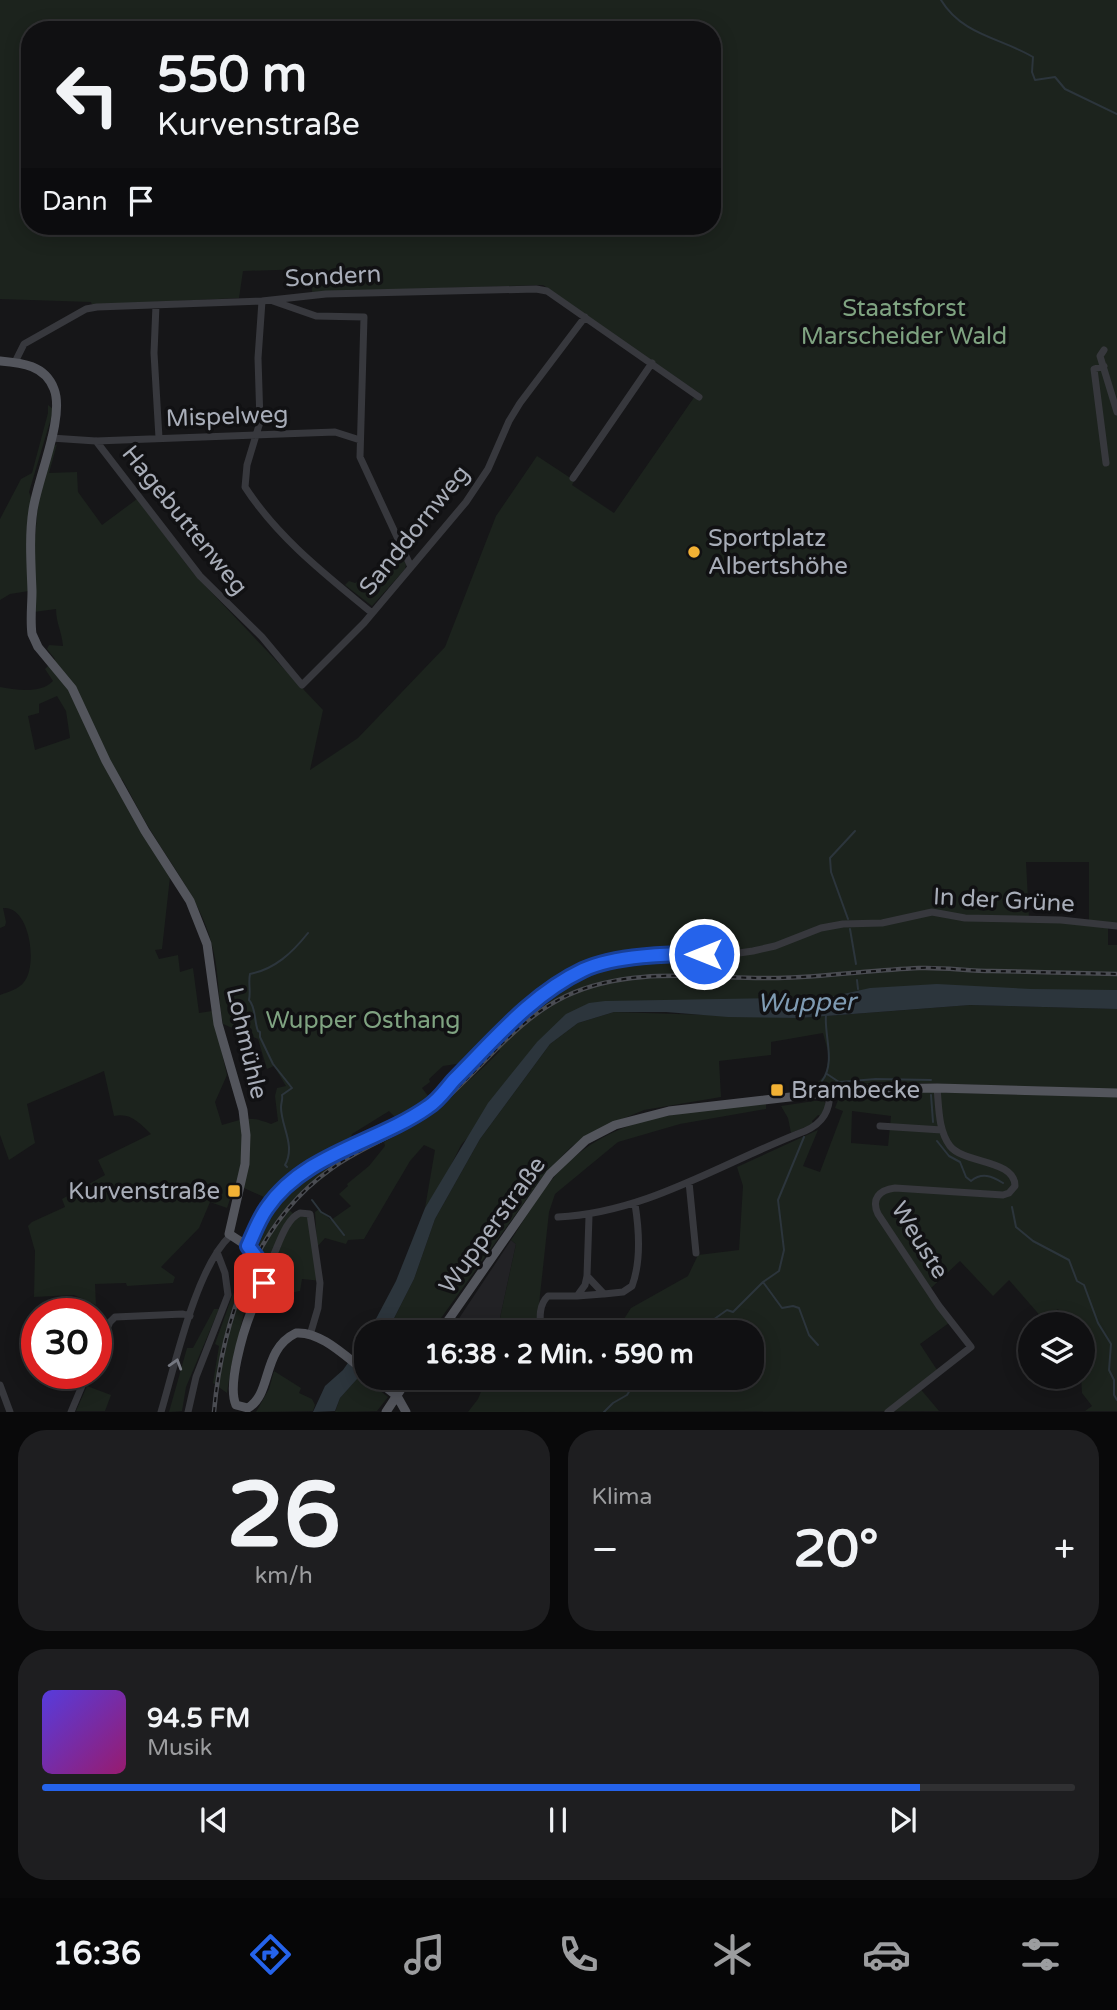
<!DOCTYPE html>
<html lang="de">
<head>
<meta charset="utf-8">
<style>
	body { margin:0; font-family:"Varela Round",sans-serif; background:#1e1e20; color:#f1f3f6; height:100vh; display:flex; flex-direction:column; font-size:26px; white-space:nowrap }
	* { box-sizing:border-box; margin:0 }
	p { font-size:23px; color:#9c9d9f }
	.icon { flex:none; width:38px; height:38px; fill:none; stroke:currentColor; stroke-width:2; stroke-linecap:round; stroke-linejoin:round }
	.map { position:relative; height:1412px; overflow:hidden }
	.details { display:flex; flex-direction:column; gap:18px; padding:18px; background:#09090a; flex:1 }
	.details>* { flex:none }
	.hud { position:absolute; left:21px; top:21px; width:700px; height:214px; border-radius:28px; box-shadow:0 4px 18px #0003,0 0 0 2px #303032; background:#101012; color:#f1f3f6; overflow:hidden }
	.fabs { position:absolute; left:1018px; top:1312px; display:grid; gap:14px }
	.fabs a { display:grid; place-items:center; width:77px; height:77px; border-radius:50%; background:#101012; box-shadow:0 4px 18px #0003,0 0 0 2px #303032; font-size:35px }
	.speed { position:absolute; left:21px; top:1298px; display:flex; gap:14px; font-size:35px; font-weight:700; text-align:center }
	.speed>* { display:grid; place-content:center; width:91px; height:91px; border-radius:50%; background:#101012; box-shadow:0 4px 18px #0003,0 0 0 2px #303032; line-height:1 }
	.speed .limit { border:10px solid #d22; background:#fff; color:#111 }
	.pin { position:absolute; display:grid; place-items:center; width:60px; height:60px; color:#fff; margin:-30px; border-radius:14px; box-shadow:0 4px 10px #0006 }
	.me { position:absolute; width:77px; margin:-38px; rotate:270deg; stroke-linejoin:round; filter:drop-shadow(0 0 5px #0008) }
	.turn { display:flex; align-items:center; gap:24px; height:147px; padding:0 21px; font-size:32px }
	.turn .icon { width:91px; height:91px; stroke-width:2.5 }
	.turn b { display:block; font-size:49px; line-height:60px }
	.then { display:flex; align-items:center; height:66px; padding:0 21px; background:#0003; gap:14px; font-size:26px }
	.big { font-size:52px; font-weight:700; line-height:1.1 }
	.details .tile { flex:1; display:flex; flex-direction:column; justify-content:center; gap:10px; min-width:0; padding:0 24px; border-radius:28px; background:#1e1e20 }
	.details .dial { align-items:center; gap:0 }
	.dial b { font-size:91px; line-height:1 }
	.song { display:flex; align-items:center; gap:21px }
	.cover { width:84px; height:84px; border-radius:10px; background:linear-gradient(135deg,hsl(250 70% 55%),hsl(320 70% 35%)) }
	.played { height:7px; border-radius:4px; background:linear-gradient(90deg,#2563eb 85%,#303032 85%) }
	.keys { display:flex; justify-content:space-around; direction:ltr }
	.heat { display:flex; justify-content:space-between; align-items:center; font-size:38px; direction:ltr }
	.details .tiles { flex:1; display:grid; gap:18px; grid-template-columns:1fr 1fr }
	.tile:last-child { grid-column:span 2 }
	.trip { position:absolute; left:354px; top:1320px; width:410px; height:70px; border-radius:28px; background:#101012; box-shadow:0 4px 18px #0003,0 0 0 2px #303032; font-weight:700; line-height:70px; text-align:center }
	.menu { display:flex; height:112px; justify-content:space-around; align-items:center; background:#060607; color:#9c9d9f }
	.menu .icon { width:49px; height:49px }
	.menu .current { color:#2563eb }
	.menu b { font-size:32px; color:#f1f3f6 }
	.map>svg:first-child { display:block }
	.built { fill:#222225 }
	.green { fill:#1c231d; fill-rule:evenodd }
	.water { fill:#2c353c }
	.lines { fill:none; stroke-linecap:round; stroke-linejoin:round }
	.stream { stroke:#2c353c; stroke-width:2 }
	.minor { stroke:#37383d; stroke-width:7 }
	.major { stroke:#53555c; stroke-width:9 }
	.rail-casing { stroke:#4a4c52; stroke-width:4.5 }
	.rail { stroke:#111113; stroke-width:2; stroke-dasharray:5; stroke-linecap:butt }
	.major-bridge { stroke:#53555c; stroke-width:9 }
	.oneway { stroke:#757881 }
	.route-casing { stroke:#184099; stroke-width:18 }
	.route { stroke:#2563eb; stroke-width:12 }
	.poi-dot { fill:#f2b134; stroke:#111113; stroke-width:2.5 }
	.labels { text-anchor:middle; stroke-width:7; stroke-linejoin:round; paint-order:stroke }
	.street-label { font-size:24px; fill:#a8adb8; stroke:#111113 }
	.park-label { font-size:24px; fill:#7fa381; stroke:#111113 }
	.poi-label { font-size:24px; fill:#a8adb8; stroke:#111113; text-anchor:start }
	.water-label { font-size:26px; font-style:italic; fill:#7f9bb3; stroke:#111113 }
</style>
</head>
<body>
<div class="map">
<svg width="1117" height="1412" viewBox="0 0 1117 1412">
	<rect width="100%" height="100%" fill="#161618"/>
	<!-- built -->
	<path class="built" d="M511,1240l5,4 -19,88h-47z"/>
	<!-- green -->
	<path class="green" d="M0,0h1117v927h-9v18h9v51l-496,10 -52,15 -108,124 -16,32 -20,31 10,-58 -11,-5 -14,16 -46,78 -16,1 -2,4 -21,-6 -8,9 5,34 -20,-2 -2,12c-11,2 -20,5 -23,15l-15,-6 -18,13 -13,54 -4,26 -14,-10 6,-37 -4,-2 16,-45 19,-41 4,-17 15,-32 6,-7 -40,-18 -8,24 -17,-6 -11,26 -38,39 14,10 -2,6 -46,3 -1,-3 -31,1 1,21 -22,-10 -40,2 1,-46 -7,-25 4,-4 33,-15 -3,-8 43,-24 -7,-15 53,-26c-11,-11 -21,-22 -37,-18l-10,-45 -77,33 8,39 -26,17 -9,-25v-140c8,-3 19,-6 24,-13 14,-16 6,-77 -21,-74l3,14 -1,4 -5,2v-241c16,3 41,7 53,-6l-8,-12 10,-10 -8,-10 2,-4 14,1c-1,-14 -7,-23 -7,-37l-22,3 1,-73 3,-35 14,-56 5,-4 -8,29 28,-1 1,20 24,33 35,-26 57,75 129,136 -13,60 48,-32 87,-91 51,-131 41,-60 32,21 5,4 -2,4 42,28 81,-117 4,-3 -156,-108 -231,7 1,-23h-5l-65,2 -4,27 -147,7 -1,-3 -91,-3zM30,30h682v196h-682zM57,696l9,15 4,27 -35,12 -7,-34 11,-3v-9zM122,779c10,17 18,35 29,52 23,39 52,73 62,118 6,24 5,50 10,75l35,15 9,30 7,-3 12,20 -9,2 -2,8 3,25 -7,3c-22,-9 -27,-5 -49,1l-7,-23 12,-27 -15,-64 -13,2 -6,-45 -13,4 -2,-17 -19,4 -4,-9 7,-1 8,-72 -57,-94zM1026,862h63v60l-60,-4zM490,1041l10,10c-36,36 -72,67 -116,91l1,4 -16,20 -22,18 1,2 -9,8 12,12 -20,14 -12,-11 -4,3 2,34 -7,-29 -14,-1 -7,-6 14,-16 39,-31 -7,-12 13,-6 4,-11 37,-23 10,10 33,-20 -10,-13 8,-6 -1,-3 14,-13 26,-4z
		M48,405l4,3v7l-23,77 2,6 -2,93 -19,3 -10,6v-81l21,-40 11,-6 16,-60z
		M401,555l5,9 -1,5 -33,37 -27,-21 4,-4 6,2z
		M970,1005l147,4v80l-237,-7 -47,6 -16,-5 9,-9 3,-19 -6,-22 -52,9v13l-52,6 2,36 -77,13 -46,19 -27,18 -27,28 -113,157h-44l27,-53 21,-60 45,-80 70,-95 28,-21 36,-11 186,6z
		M887,1091l230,6v314h-32l7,-5 -10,-13 -1,-16h2v-52h-18l-7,-16 -15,10 -34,-39 -16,16 -33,-35 -30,28 23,31 -33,24 17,26 -19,16 21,25 -471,1 10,-13 9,-22h264v-45h-163l7,-6 29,-7 7,-11 57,-32 10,-21 41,-5 4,-64 -6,-19 81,-37 -15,36 17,6 23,-61 -8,-3 3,-8 22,-7zM852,1111l39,5 -3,30 -37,-3z
		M814,1101h10l2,3 -5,12 -3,-1 -6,6 1,3 -22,9 -3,-15 -7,-12z
		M766,1103v6l-86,15 -62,18 -63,52 -6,18 -13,120h-39l19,-88 -5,-4c13,-20 25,-41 39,-58 59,-72 132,-67 216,-79z
		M214,1309h5l-33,78 -4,24 -13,1 18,-64h6z
		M274,1371l27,17 -2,5 13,6 3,6 -2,6 -57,1 13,-23z
		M360,1375l28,22 -11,14 -42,1 5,-14z
		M87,1386l24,9 -6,16h-29z"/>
	<!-- water -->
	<path class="water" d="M937,984l94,5 86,1v19l-147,-4 -170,13 -72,-1 -62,-5h-52l-36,11 -28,21 -70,95 -45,80 -21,60 -27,53h-18l27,-51 29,-73 63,-105 49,-61 29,-28 23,-11 16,-2 225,-4 40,-9z
		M366,1337v32l-26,29 -5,13 -22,1 12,-26 18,-16z"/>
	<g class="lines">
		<!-- stream -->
		<path class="stream" d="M941,0c21,35 60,38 92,57l-1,15 3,8 20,-3 10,12 52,25
			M848,919l-17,-47 -1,-14 25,-27
			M850,929l6,35
			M857,980l1,9
			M827,1074l12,8 37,-3 55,1
			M822,1081c14,-19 2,-45 4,-66
			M931,1095l2,27
			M937,1141l12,15 11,6 6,15 5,4c11,-9 21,-5 32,2
			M287,1167l-2,-2c11,-20 -4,-38 -4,-58 0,-4 2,-8 1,-12l10,-7 -19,-24 -13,-27v-5l-2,-1c-4,-10 -2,-24 -9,-31 2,-9 -1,-17 1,-26 25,-5 42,-21 58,-41
			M312,1200l9,12 9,5 14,18
			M1012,1207l4,20 17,14 36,19 8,21 7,4 14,38 13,21 -2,26 5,10v15l3,5
			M763,1282l19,26 11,-2 6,2 10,27 9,10
			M696,1332l31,-22 6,2 30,-30 16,-11 5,-21 -6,-50 26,-63
			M604,1412l9,-9 14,-8 11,-18"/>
		<!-- minor -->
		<path class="minor" d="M262,301l-4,57 2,64 -13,43 -2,22c33,51 81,88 127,126
			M273,301l43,15 48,1 -4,140 51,110
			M156,305l-2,48 5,85
			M1104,350l-4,6 17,56
			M15,362l9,-18 62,-35 11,-2 165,-6 64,-7 210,-5 11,2 152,106
			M1104,366l-10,3 12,94
			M51,438l45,3 239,-9 25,8
			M96,441l104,135 62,61 40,48 62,-62 102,-121 22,-33 21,-48 11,-18 65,-86
			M573,478l79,-115
			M880,1126l62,4
			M689,1182l7,71
			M589,1216l-2,60 17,18 19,-2 9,-6c9,-24 7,-57 3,-82
			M558,1217c89,-4 165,-55 247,-86 18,-8 25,-20 25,-40
			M248,1246l17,-37 31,-30 30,-20 70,-33 33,-19 109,-110 53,-31 81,-12h60l21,-3 22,-5 46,-18 22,-4 39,-1 50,-11 33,6 96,2 56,6
			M266,1270c11,-16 17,-50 34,-57l10,1 10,69 -2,25 -8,27
			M577,1296l26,-2
			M541,1332c-1,-12 -3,-27 7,-36h29l8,-11 2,-9
			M96,1352l14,-30 5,-5 68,-3 7,2
			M0,1385l10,27
			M71,1412l16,-38
			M161,1412c14,-47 35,-144 69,-176
			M188,1412l8,-35 32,-82 -3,-22 -8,-21
			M888,1412l83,-65 -32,-41 -61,-92c-7,-15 1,-24 17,-26l108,7 6,-2 6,-7c0,-27 -51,-22 -65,-40 -12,-16 -11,-39 -13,-58"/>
		<!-- major -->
		<path class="major" d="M0,361c22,2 45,4 54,28 11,28 -16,88 -21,121 -4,26 -2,54 -1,81 0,14 -2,29 0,43l6,13 34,41 34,73 39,70 45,70 17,43 11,80 25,86 3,25 -1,29 -16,70 23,15
			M264,1265c7,16 -7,33 -13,47 -8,20 -24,74 -15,93l12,3c25,-15 13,-58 48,-75 25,-2 51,25 70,39
			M440,1332l110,-158 36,-34 29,-15 54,-14 190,-22 78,-1 180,5
			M373,1377l24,19 9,16
			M386,1412l23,-35"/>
		<defs>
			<path id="rail" d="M214,1412c8,-90 40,-189 117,-243 27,-20 60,-31 88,-50 54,-35 88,-95 147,-123 65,-31 142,-17 212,-18 47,-1 94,-8 141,-10 24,-1 49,3 73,3 42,1 83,2 125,3"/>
		</defs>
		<!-- rail casing -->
		<use href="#rail" class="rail-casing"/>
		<!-- rail -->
		<use href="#rail" class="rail"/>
		<!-- major-bridge -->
		<path class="major-bridge" d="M252,1249l12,16"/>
	</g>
	<!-- one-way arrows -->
	<defs><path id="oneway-chevron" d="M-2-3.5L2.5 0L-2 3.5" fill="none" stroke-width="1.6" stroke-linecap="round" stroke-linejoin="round" transform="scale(1.75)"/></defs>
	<use class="oneway" href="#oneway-chevron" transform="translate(176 1364) rotate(-73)"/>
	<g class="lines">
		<defs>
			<path id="route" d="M264,1283l2,-13 -18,-24c6,-13 11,-27 19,-38 38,-55 110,-65 161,-101 11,-7 18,-18 26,-27 40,-40 78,-86 129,-110 32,-15 86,-16 121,-16"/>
		</defs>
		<!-- route casing -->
		<use href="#route" class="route-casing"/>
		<!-- route -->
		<use href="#route" class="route"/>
	</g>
	<!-- markers -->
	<g class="poi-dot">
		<circle cx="694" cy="552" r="7"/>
		<rect x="770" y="1083" width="14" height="14" rx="3.5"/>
		<rect x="227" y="1184" width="14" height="14" rx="3.5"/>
	</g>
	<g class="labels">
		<!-- street labels -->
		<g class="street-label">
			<text transform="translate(333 276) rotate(-3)" y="8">Sondern</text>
			<text transform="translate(227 416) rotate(-2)" y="8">Mispelweg</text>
			<text transform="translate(185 520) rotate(51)" y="8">Hagebuttenweg</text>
			<text transform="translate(414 530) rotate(-51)" y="8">Sanddornweg</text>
			<text transform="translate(1004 900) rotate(3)" y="8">In der Grüne</text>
			<text transform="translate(247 1043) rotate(77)" y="8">Lohmühle</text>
			<text transform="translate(492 1225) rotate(-54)" y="8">Wupperstraße</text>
			<text transform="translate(920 1240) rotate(58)" y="8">Weuste</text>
		</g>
		<!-- park labels -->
		<g class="park-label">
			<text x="904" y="316">Staatsforst<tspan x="904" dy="28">Marscheider Wald</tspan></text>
			<text x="363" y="1028">Wupper Osthang</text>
		</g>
		<!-- poi labels -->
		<g class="poi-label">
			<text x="708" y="546">Sportplatz<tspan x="708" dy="28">Albertshöhe</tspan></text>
			<text x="791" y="1098">Brambecke</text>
			<text x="220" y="1199" text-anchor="end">Kurvenstraße</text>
		</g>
		<!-- water labels -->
		<g class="water-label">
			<text transform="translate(806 1002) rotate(-1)" y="9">Wupper</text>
		</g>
	</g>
</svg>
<div class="fabs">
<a><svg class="icon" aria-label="layers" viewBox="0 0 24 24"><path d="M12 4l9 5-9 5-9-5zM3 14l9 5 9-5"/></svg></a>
</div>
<div class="speed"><div class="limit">30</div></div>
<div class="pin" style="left:264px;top:1283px;background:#d93025"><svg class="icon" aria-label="arrive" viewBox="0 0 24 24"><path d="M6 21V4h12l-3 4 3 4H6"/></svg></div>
<svg class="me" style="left:704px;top:954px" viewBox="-20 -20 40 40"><circle r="17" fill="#2563eb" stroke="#fff" stroke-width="3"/><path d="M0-11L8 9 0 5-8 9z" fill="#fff"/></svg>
<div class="trip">16:38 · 2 Min. · 590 m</div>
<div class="hud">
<div class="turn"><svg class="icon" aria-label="left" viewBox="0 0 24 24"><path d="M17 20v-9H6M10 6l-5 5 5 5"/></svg><div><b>550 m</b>Kurvenstraße</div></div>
<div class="then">Dann<svg class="icon" aria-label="arrive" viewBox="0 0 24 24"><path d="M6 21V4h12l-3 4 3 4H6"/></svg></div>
</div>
</div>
<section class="details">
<div class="tiles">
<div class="tile dial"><b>26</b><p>km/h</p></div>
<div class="tile"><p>Klima</p>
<div class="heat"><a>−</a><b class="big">20°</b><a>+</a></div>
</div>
<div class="tile">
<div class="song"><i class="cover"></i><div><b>94.5 FM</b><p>Musik</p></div></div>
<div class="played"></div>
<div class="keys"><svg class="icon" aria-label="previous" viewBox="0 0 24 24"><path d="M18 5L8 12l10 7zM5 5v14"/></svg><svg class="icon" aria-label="pause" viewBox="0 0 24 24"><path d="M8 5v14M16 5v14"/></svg><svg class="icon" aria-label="next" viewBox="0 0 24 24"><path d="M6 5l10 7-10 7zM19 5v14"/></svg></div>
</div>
</div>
</section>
<nav class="menu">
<b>16:36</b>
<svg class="icon current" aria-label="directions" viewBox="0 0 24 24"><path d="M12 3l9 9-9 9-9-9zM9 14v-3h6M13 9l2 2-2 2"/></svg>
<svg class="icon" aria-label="music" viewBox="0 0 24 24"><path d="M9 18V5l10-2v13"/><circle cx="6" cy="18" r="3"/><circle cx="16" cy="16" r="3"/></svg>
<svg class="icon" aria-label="phone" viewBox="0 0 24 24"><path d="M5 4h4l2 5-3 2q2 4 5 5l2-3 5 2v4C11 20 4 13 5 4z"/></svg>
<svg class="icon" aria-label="climate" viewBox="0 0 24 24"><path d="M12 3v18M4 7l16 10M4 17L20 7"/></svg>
<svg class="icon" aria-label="car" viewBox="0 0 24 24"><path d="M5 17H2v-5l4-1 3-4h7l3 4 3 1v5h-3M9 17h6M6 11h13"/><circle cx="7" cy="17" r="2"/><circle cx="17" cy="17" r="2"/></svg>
<svg class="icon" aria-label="filters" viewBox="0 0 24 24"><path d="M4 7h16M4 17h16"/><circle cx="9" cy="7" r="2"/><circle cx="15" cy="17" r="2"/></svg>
</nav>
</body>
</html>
